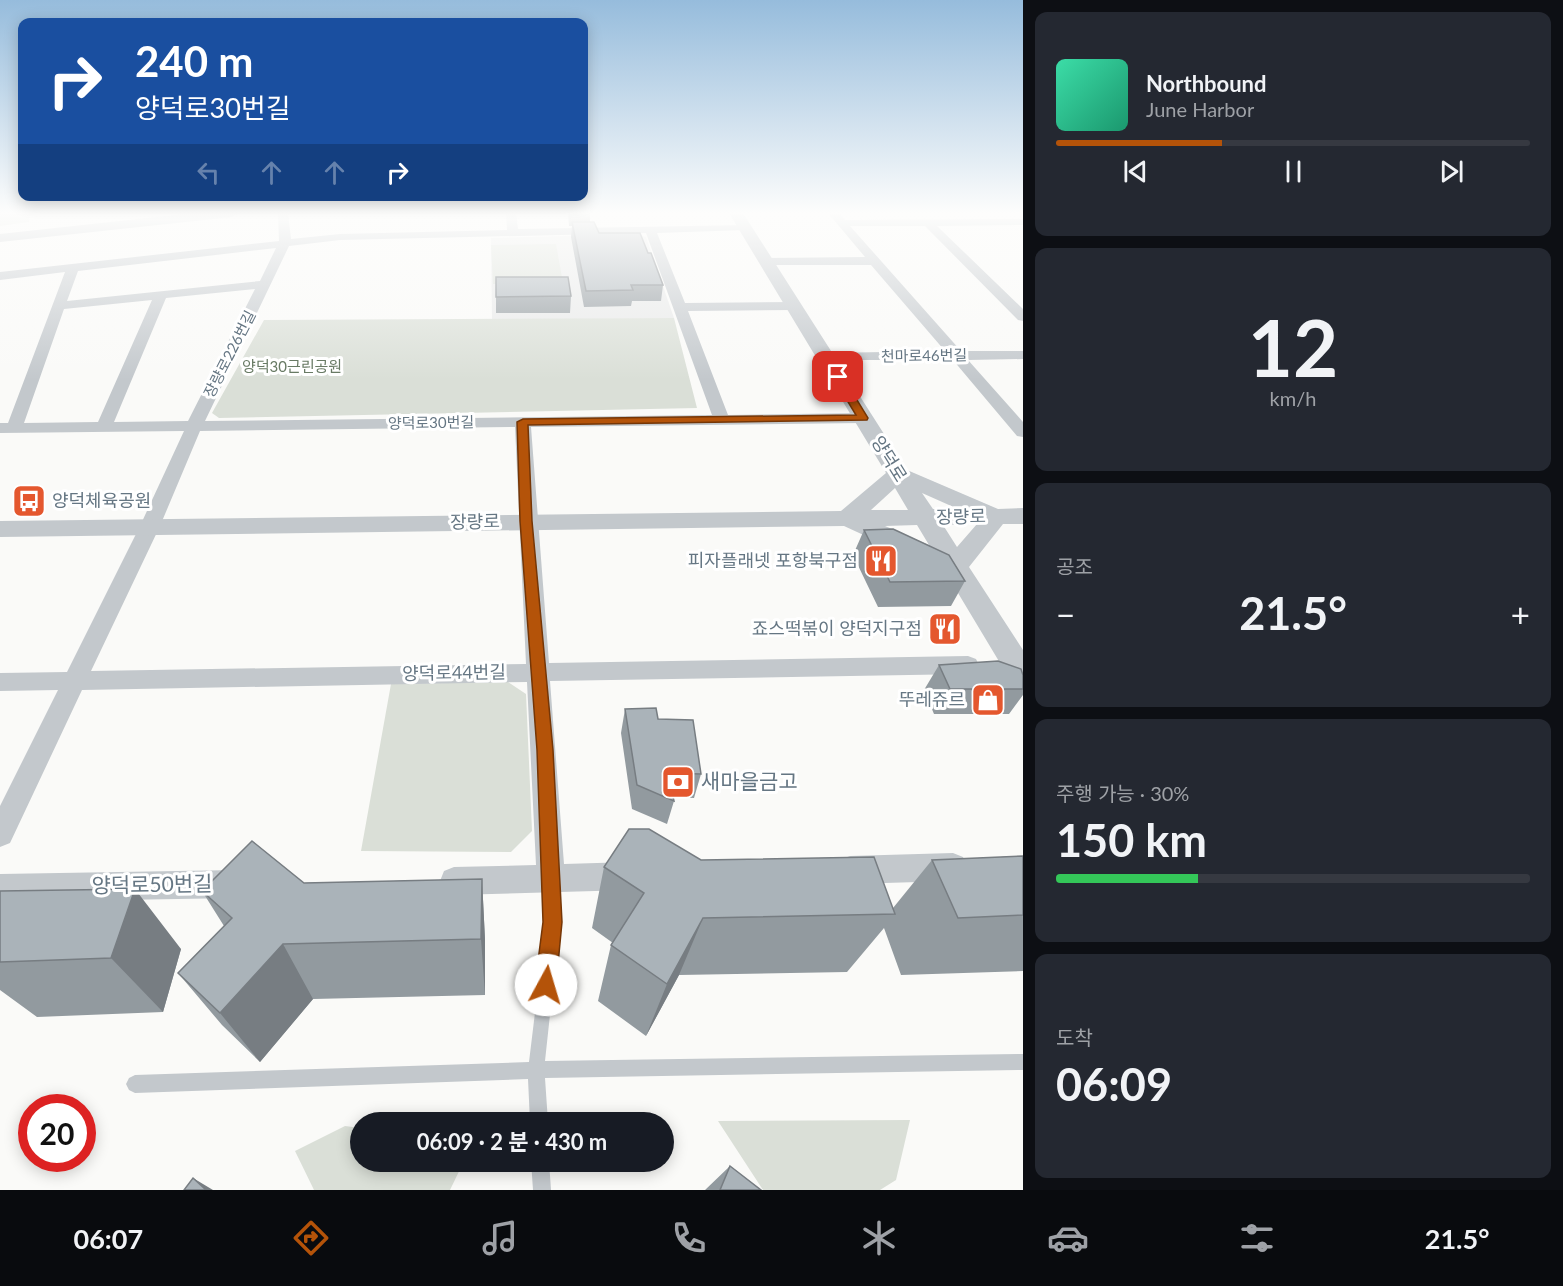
<!DOCTYPE html>
<html lang="ko">
<head>
<meta charset="utf-8">
<style>
	body { margin:0; font-family:Lato,"Noto Sans KR",sans-serif; background:#242831; color:#f1f3f6; height:100vh; display:flex; flex-direction:column; font-size:22px; white-space:nowrap }
	* { box-sizing:border-box; margin:0 }
	p { font-size:20px; color:#9ea1a6 }
	.icon { flex:none; width:33px; height:33px; fill:none; stroke:currentColor; stroke-width:2; stroke-linecap:round; stroke-linejoin:round }
	.map { position:relative; flex:1; overflow:hidden }
	.panel { display:flex; flex-direction:column; gap:12px; padding:12px; background:#0d0f14; width:540px }
	.panel>* { flex:none }
	.banner { position:absolute; left:18px; top:18px; width:570px; height:183px; border-radius:12px; box-shadow:0 3px 15px #0003; background:#1a4fa0; color:#fff; overflow:hidden }
	.speed { position:absolute; left:18px; top:1094px; display:flex; gap:12px; font-size:30px; font-weight:700; text-align:center }
	.speed>* { display:grid; place-content:center; width:78px; height:78px; border-radius:50%; background:#171b24; box-shadow:0 3px 15px #0003; line-height:1 }
	.speed .limit { border:9px solid #d22; background:#fff; color:#111 }
	.pin { position:absolute; display:grid; place-items:center; width:51px; height:51px; color:#fff; margin:-26px; border-radius:12px; box-shadow:0 3px 9px #0006 }
	.me { position:absolute; width:66px; margin:-33px; rotate:6deg; stroke-linejoin:round; filter:drop-shadow(0 0 4px #0008) }
	.turn { display:flex; align-items:center; gap:21px; height:126px; padding:0 18px; font-size:27px }
	.turn .icon { width:78px; height:78px; stroke-width:2.5 }
	.turn b { display:block; font-size:42px; line-height:51px }
	.lanes { display:flex; align-items:center; height:57px; padding:0 18px; background:#0003; justify-content:center; gap:30px; direction:ltr }
	.lanes .off { opacity:.35 }
	.big { font-size:45px; font-weight:700; line-height:1.1 }
	.panel .tile { flex:1; display:flex; flex-direction:column; justify-content:center; gap:9px; min-width:0; padding:0 21px; border-radius:12px; background:#242831 }
	.panel .dial { align-items:center; gap:0 }
	.dial b { font-size:78px; line-height:1 }
	.song { display:flex; align-items:center; gap:18px }
	.cover { width:72px; height:72px; border-radius:9px; background:linear-gradient(135deg,hsl(160 70% 55%),hsl(160 70% 35%)) }
	.played { height:6px; border-radius:3px; background:linear-gradient(90deg,#b45309 35%,#363941 35%) }
	.keys { display:flex; justify-content:space-around; direction:ltr }
	.heat { display:flex; justify-content:space-between; align-items:center; font-size:33px; direction:ltr }
	.charge { height:9px; border-radius:4px; background:linear-gradient(90deg,#34c759 30%,#363941 0) }
	.trip { position:absolute; left:350px; top:1112px; width:324px; height:60px; border-radius:30px; background:#171b24; box-shadow:0 3px 15px #0003; font-weight:700; line-height:60px; text-align:center }
	.menu { display:flex; height:96px; justify-content:space-around; align-items:center; background:#090b0e; color:#9ea1a6 }
	.menu .icon { width:42px; height:42px }
	.menu .current { color:#b45309 }
	.menu b { font-size:27px; color:#f1f3f6 }
	main { display:flex; flex:1; min-height:0 }
	.map>svg:first-child { display:block }
	.built { fill:#e8e9e9 }
	.green { fill:#dadfd7 }
	.lines { fill:none; stroke-linecap:round; stroke-linejoin:round }
	.service { fill:#c3c8cc; fill-rule:evenodd }
	.minor { fill:#c3c8cc; fill-rule:evenodd }
	.tertiary { fill:#c3c8cc; fill-rule:evenodd }
	.wall { fill:#929a9f }
	.shaded-wall { fill:#777d82 }
	.building { fill:#aab3b9; stroke:#777d82; stroke-width:1.5 }
	.route { fill:#b45309; stroke:#753606; stroke-width:1.5 }
	.labels { text-anchor:middle; stroke-width:6; stroke-linejoin:round; paint-order:stroke }
	.far-street-label { font-size:15px; fill:#657683; stroke:#fff }
	.far-park-label { font-size:15px; fill:#687a64; stroke:#fff }
	.street-label { font-size:18px; fill:#657683; stroke:#fff }
	.poi-label { font-size:18px; fill:#657683; stroke:#fff; text-anchor:end }
	.near-poi-label { font-size:21px; fill:#657683; stroke:#fff; text-anchor:start }
	.near-street-label { font-size:21px; fill:#657683; stroke:#fff }
</style>
</head>
<body>
<main>
<div class="map">
<svg width="1023" height="1190" viewBox="0 0 1023 1190">
	<rect width="100%" height="100%" fill="#fafaf8"/>
	<!-- built -->
	<path class="built" d="M638,234l8,3 28,81 -182,2 -1,-82z"/>
	<!-- green -->
	<path class="green" d="M30,213l-1,9 -29,4v-12z
		M556,244l7,39 -70,1 -2,-39z
		M674,318l23,90 -478,10 -7,-5 52,-93z
		M508,682l18,12 6,137 -21,21 -150,-1 30,-167z
		M910,1120l-14,60 -16,10h-117l-45,-69z
		M345,1126l15,2v33h104l-14,29h-136l-19,-39z"/>
	<g class="lines">
		<!-- service -->
		<path class="service" d="M551,872l5,2 2,5 2,43 -15,139 478,-7v16l-478,8 3,44h-18l-2,-43 -393,14 -6,-3 -3,-6 3,-6 6,-3 394,-13 17,-140 -2,-43 2,-5z
			M531,1161h18l2,29h-18z"/>
		<!-- minor -->
		<path class="minor" d="M278,213h10l3,26 49,-5 167,-4 -1,-17h10l2,16 231,-4 2,2 -6,3 -88,3 28,70 109,-1 7,4 -7,4 -106,1 40,104 135,-2 8,5 -8,5 -332,4 18,236 419,-7 8,3 3,6 -3,6 -8,3 -418,7 14,183 66,-2 10,4 4,10 -4,10 -10,4 -176,5 -10,-4 -4,-10 4,-10 10,-4 82,-2 -9,-183 -445,8 -72,153 -10,4v-41l58,-116 -58,1v-18l67,-1 73,-146 44,-95 -184,2v-10h8l57,-151 -65,8v-8l279,-31zM646,233l66,182 -507,6 84,-175 51,-6zM276,248l-16,33 -193,20 11,-30zM255,289l-67,132 -74,1 52,-124zM152,300l-54,122 -74,1 40,-114zM515,427l11,237 -435,7 69,-145 40,-95z
			M828,213h11l6,7 178,-1v6l-86,1 86,83v12l-5,-1 -93,-94h-75l111,125h62v8l-55,1 55,62v15l-6,-1 -64,-76h-133l-2,-3 2,-3 5,-1 120,-2 -74,-86h-108l-2,-3 6,-4 98,-1z
			M953,853l10,4 4,10 -4,10 -10,4 -103,3 -10,-4 -4,-10 4,-10 10,-4z
			M237,870l10,4 4,10 -4,10 -10,4 -237,4v-28z"/>
		<!-- tertiary -->
		<path class="tertiary" d="M193,213h46l-7,4 -232,25v-8z
			M729,213h14l164,257 91,39 25,-1v16h-20l-34,43 54,83v37l-11,-4 -66,-110 -102,-47 -844,11v-16l841,-10 45,-38zM895,488l13,22h-37zM922,493l36,16h-25zM977,524l-20,23 -14,-22zM917,525l12,20 -44,-19z"/>
	</g>
	<!-- wall -->
	<path class="wall" d="M568,213h22v9l9,11 49,20 15,32 -2,16h-29l-1,5 -47,1 -13,-70 1,-11h-3z
		M496,277l75,19 -1,17h-74z
		M864,530l101,51 -14,25 -73,1 -25,-52z
		M939,665l84,24v6l-14,19h-75l-10,-24z
		M625,709l33,10 43,55 -7,24 -21,-1 1,4 -7,23 -35,-15 -11,-76z
		M1023,856v115l-122,4 -17,-47 -37,44 -168,3 -33,61 -48,-35 13,-56 2,-2 -21,-15 12,-61 97,-7 192,48 39,-48z
		M482,879l3,61v55l-172,4 -53,63 -38,-37 -44,-52 46,-47 -22,-35 102,-8z
		M0,891l181,58 -18,63 -126,5 -37,-27z
		M730,1166l31,24h-56z"/>
	<!-- shaded-wall -->
	<path class="shaded-wall" d="M482,879l3,61v55l-4,-56z
		M135,889l46,60 -18,63 -52,-54z
		M703,918l-24,57 -33,61 21,-52z
		M283,944l30,55 -53,63 -40,-49z
		M193,1178l20,12h-7z"/>
	<!-- building -->
	<path class="building" d="M572,222h22l5,11h41l8,20h3l12,32h-32l2,5 -47,1z
		M496,277h72l3,19 -75,1z
		M893,529l56,26 16,26 -75,1 -26,-52z
		M998,661l23,8 2,6v14h-73l-11,-24z
		M656,708l2,11 35,1 8,54 -33,-1 6,28 -37,-16 -12,-76z
		M629,829h20l52,31 173,-3 21,57 -192,4 -36,66 -56,-39 33,-52 -40,-26z
		M252,841l52,42 178,-4 -1,60 -198,5 -63,69 -42,-40 54,-55 -30,-27z
		M1023,856v59l-65,3 -26,-58z
		M135,889l-24,69 -111,4v-71z
		M730,1166l31,24h-41z
		M193,1178l13,12h-22z"/>
	<!-- sky -->
	<linearGradient id="sky" x2="0" y2="1"><stop stop-color="#96bcdc"/><stop offset="0.56" stop-color="#fdfdfc"/><stop offset="1" stop-color="#fdfdfc" stop-opacity="0"/></linearGradient>
	<rect width="1023" height="380" fill="url(#sky)"/>
	<!-- route -->
	<path class="route" d="M838,374l5,3 25,41 -1,2 -339,5 4,96 21,229 9,172 -6,63 -3,7 -7,3 -8,-3 -3,-7 8,-63 -6,-172 -17,-229 -3,-99 6,-3 333,-4 -23,-38z"/>
	<!-- icons -->
	<defs>
		<symbol id="bus-square" viewBox="-11 -11 22 22"><rect x="-9" y="-9" width="18" height="18" rx="4" fill="#e4572e" stroke="#fff"/><path d="M-5-6H5V4H4V6H2V4H-2V6H-4V4H-5ZM-3.5-4V0h7V-4ZM-3.5 1.2v1.5H-2V1.2ZM2 1.2v1.5H3.5V1.2Z" fill="#fff"/></symbol>
		<symbol id="restaurant-square" viewBox="-11 -11 22 22"><rect x="-9" y="-9" width="18" height="18" rx="4" fill="#e4572e" stroke="#fff"/><path d="M-5-6h1v4h1v-4h1v4h1v-4h1v5L-1.5 .5V6h-2V.5L-5-1ZM5-6V6H3V1.5H1.5Q1.5-4 5-6Z" fill="#fff"/></symbol>
		<symbol id="shop-square" viewBox="-11 -11 22 22"><rect x="-9" y="-9" width="18" height="18" rx="4" fill="#e4572e" stroke="#fff"/><path d="M-5-2.5h2.3a2.7 3.5 0 0 1 5.4 0H5L5.5 6h-11ZM-1.5-2.5h3a1.5 2.3 0 0 0-3 0Z" fill="#fff"/></symbol>
		<symbol id="bank-square" viewBox="-11 -11 22 22"><rect x="-9" y="-9" width="18" height="18" rx="4" fill="#e4572e" stroke="#fff"/><path d="M-6-4H6V4H-6ZM0-2.3a2.3 2.3 0 1 0 0 4.6a2.3 2.3 0 1 0 0-4.6Z" fill="#fff"/></symbol>
	</defs>
	<g fill-rule="evenodd">
		<use href="#bus-square" x="10" y="482" width="38" height="38"/>
		<use href="#restaurant-square" x="862" y="542" width="38" height="38"/>
		<use href="#restaurant-square" x="926" y="610" width="38" height="38"/>
		<use href="#shop-square" x="969" y="681" width="38" height="38"/>
		<use href="#bank-square" x="659" y="763" width="38" height="38"/>
	</g>
	<g class="labels">
		<!-- far-street labels -->
		<g class="far-street-label">
			<text transform="translate(230 354) rotate(-63)" y="5">장량로226번길</text>
			<text transform="translate(924 356) rotate(-1)" y="5">천마로46번길</text>
			<text transform="translate(431 423) rotate(-1)" y="5">양덕로30번길</text>
		</g>
		<!-- far-park labels -->
		<g class="far-park-label">
			<text x="292" y="372">양덕30근린공원</text>
		</g>
		<!-- street labels -->
		<g class="street-label">
			<text transform="translate(889 459) rotate(58)" y="6">양덕로</text>
			<text transform="translate(961 517) rotate(-1)" y="6">장량로</text>
			<text transform="translate(475 522) rotate(-1)" y="6">장량로</text>
			<text transform="translate(454 673) rotate(-1)" y="6">양덕로44번길</text>
		</g>
		<!-- poi labels -->
		<g class="poi-label">
			<text x="52" y="507" text-anchor="start">양덕체육공원</text>
			<text x="858" y="567">피자플래넷 포항북구점</text>
			<text x="922" y="635">죠스떡볶이 양덕지구점</text>
			<text x="965" y="706">뚜레쥬르</text>
		</g>
		<!-- near-poi labels -->
		<g class="near-poi-label">
			<text x="701" y="789">새마을금고</text>
		</g>
		<!-- near-street labels -->
		<g class="near-street-label">
			<text transform="translate(152 885) rotate(-1)" y="7">양덕로50번길</text>
		</g>
	</g>
</svg>
<div class="speed"><div class="limit">20</div></div>
<div class="pin" style="left:838px;top:377px;background:#d93025"><svg class="icon" aria-label="arrive" viewBox="0 0 24 24"><path d="M6 21V4h12l-3 4 3 4H6"/></svg></div>
<svg class="me" style="left:546px;top:985px" viewBox="-20 -20 40 40"><circle r="19" fill="#fff"/><path d="M0-13L10 11 0 6-10 11z" fill="#b45309"/></svg>
<div class="trip">06:09 · 2 분 · 430 m</div>
<div class="banner">
<div class="turn"><svg class="icon" aria-label="right" viewBox="0 0 24 24"><path d="M7 20v-9h11M14 6l5 5-5 5"/></svg><div><b>240 m</b>양덕로30번길</div></div>
<div class="lanes"><svg class="icon off" aria-label="left" viewBox="0 0 24 24"><path d="M17 20v-9H6M10 6l-5 5 5 5"/></svg><svg class="icon off" aria-label="ahead" viewBox="0 0 24 24"><path d="M12 20V5M6 11l6-6 6 6"/></svg><svg class="icon off" aria-label="ahead" viewBox="0 0 24 24"><path d="M12 20V5M6 11l6-6 6 6"/></svg><svg class="icon" aria-label="right" viewBox="0 0 24 24"><path d="M7 20v-9h11M14 6l5 5-5 5"/></svg></div>
</div>
</div>
<section class="panel">
<div class="tile">
<div class="song"><i class="cover"></i><div><b>Northbound</b><p>June Harbor</p></div></div>
<div class="played"></div>
<div class="keys"><svg class="icon" aria-label="previous" viewBox="0 0 24 24"><path d="M18 5L8 12l10 7zM5 5v14"/></svg><svg class="icon" aria-label="pause" viewBox="0 0 24 24"><path d="M8 5v14M16 5v14"/></svg><svg class="icon" aria-label="next" viewBox="0 0 24 24"><path d="M6 5l10 7-10 7zM19 5v14"/></svg></div>
</div>
<div class="tile dial"><b>12</b><p>km/h</p></div>
<div class="tile"><p>공조</p>
<div class="heat"><a>−</a><b class="big">21.5°</b><a>+</a></div>
</div>
<div class="tile"><p>주행 가능 · 30%</p><b class="big">150 km</b><div class="charge"></div></div>
<div class="tile"><p>도착</p><b class="big">06:09</b></div>
</section>
</main>
<nav class="menu">
<b>06:07</b>
<svg class="icon current" aria-label="directions" viewBox="0 0 24 24"><path d="M12 3l9 9-9 9-9-9zM9 14v-3h6M13 9l2 2-2 2"/></svg>
<svg class="icon" aria-label="music" viewBox="0 0 24 24"><path d="M9 18V5l10-2v13"/><circle cx="6" cy="18" r="3"/><circle cx="16" cy="16" r="3"/></svg>
<svg class="icon" aria-label="phone" viewBox="0 0 24 24"><path d="M5 4h4l2 5-3 2q2 4 5 5l2-3 5 2v4C11 20 4 13 5 4z"/></svg>
<svg class="icon" aria-label="climate" viewBox="0 0 24 24"><path d="M12 3v18M4 7l16 10M4 17L20 7"/></svg>
<svg class="icon" aria-label="car" viewBox="0 0 24 24"><path d="M5 17H2v-5l4-1 3-4h7l3 4 3 1v5h-3M9 17h6M6 11h13"/><circle cx="7" cy="17" r="2"/><circle cx="17" cy="17" r="2"/></svg>
<svg class="icon" aria-label="filters" viewBox="0 0 24 24"><path d="M4 7h16M4 17h16"/><circle cx="9" cy="7" r="2"/><circle cx="15" cy="17" r="2"/></svg>
<b>21.5°</b>
</nav>
</body>
</html>
